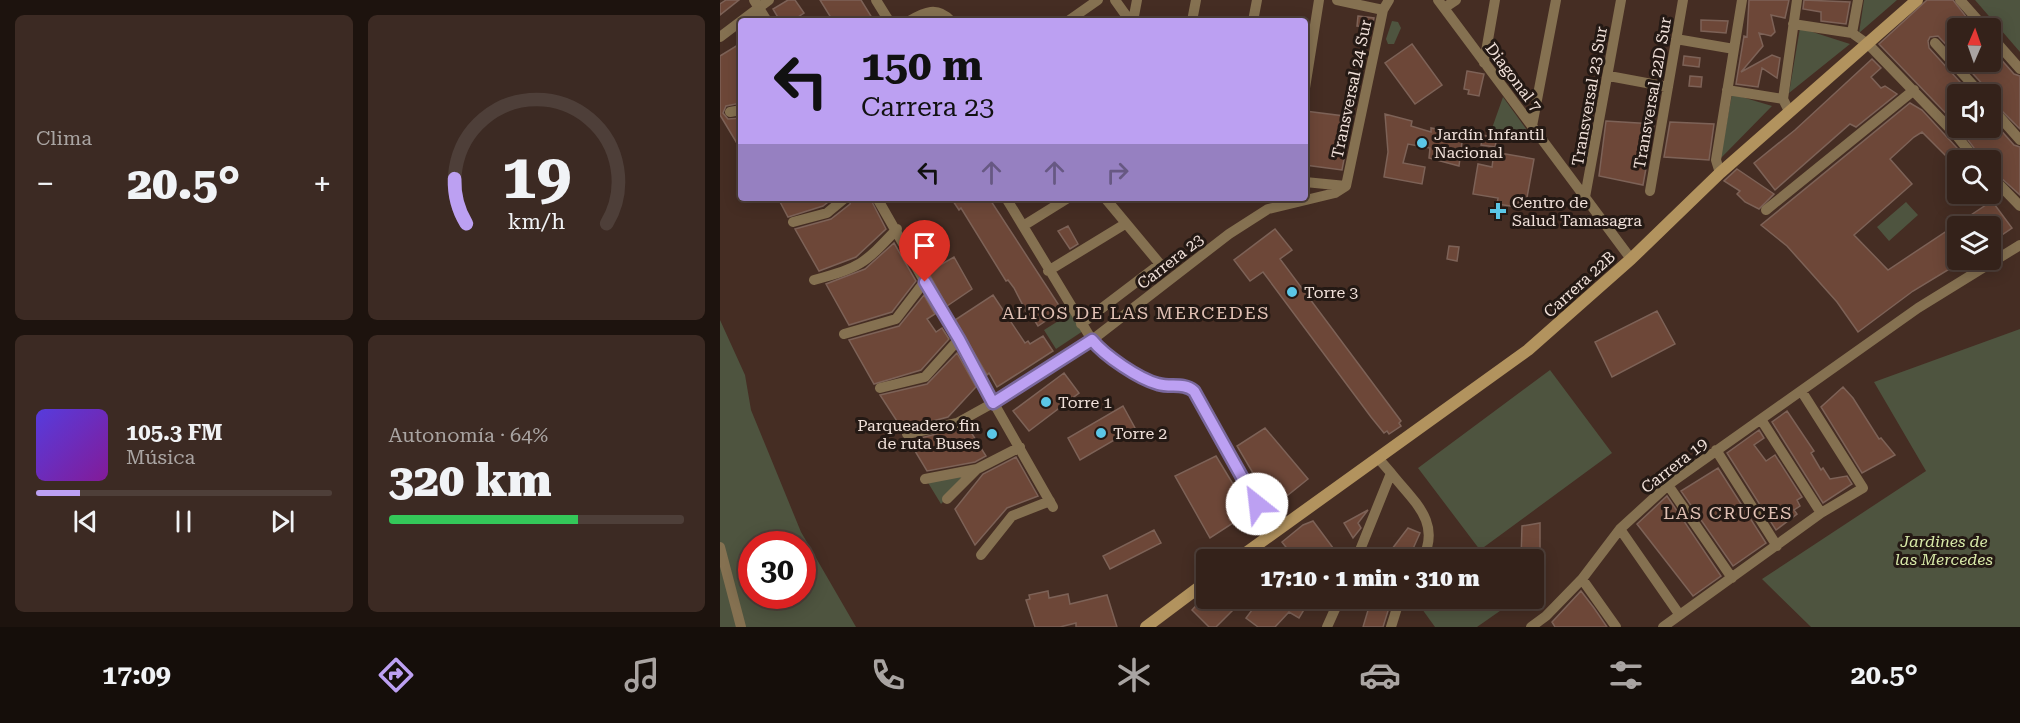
<!DOCTYPE html>
<html lang="es">
<head>
<meta charset="utf-8">
<style>
	body { margin:0; font-family:"Roboto Serif",serif; background:#3c2a23; color:#f1f3f6; height:100vh; display:flex; flex-direction:column; font-size:22px; white-space:nowrap }
	* { box-sizing:border-box; margin:0 }
	p { font-size:20px; color:#a9a4a2 }
	.icon { flex:none; width:33px; height:33px; fill:none; stroke:currentColor; stroke-width:2; stroke-linecap:round; stroke-linejoin:round }
	.map { position:relative; flex:1; overflow:hidden }
	.side { display:flex; flex-direction:column; gap:15px; padding:15px; background:#1d130e; width:720px }
	.side>* { flex:none }
	.hud { position:absolute; left:18px; top:18px; width:570px; height:183px; border-radius:6px; box-shadow:0 3px 15px #0003,0 0 0 2px #4e3f39; background:#bca0f2; color:#111; overflow:hidden }
	.needle { width:39px; rotate:2deg }
	.fabs { position:absolute; left:1227px; top:18px; display:grid; gap:12px }
	.fabs a { display:grid; place-items:center; width:54px; height:54px; border-radius:6px; background:#34221a; box-shadow:0 3px 15px #0003,0 0 0 2px #4e3f39; font-size:30px }
	.speed { position:absolute; left:18px; top:531px; display:flex; gap:12px; font-size:30px; font-weight:700; text-align:center }
	.speed>* { display:grid; place-content:center; width:78px; height:78px; border-radius:50%; background:#34221a; box-shadow:0 3px 15px #0003,0 0 0 2px #4e3f39; line-height:1 }
	.speed .limit { border:9px solid #d22; background:#fff; color:#111 }
	.pin { position:absolute; display:grid; place-items:center; width:51px; height:51px; color:#fff; margin:-62px -26px; border-radius:50% 50% 50% 0; rotate:-45deg; box-shadow:0 0 6px #0007 }
	.pin .icon { rotate:45deg }
	.me { position:absolute; width:66px; margin:-33px; rotate:331deg; stroke-linejoin:round; filter:drop-shadow(0 0 4px #0008) }
	.turn { display:flex; align-items:center; gap:21px; height:126px; padding:0 24px; font-size:27px }
	.turn .icon { width:78px; height:78px; stroke-width:2.5 }
	.turn b { display:block; font-size:42px; line-height:51px }
	.lanes { display:flex; align-items:center; height:57px; padding:0 24px; background:#0003; justify-content:center; gap:30px; direction:ltr }
	.lanes .off { opacity:.35 }
	.big { font-size:45px; font-weight:800; line-height:1.1 }
	.side .widget { flex:1; display:flex; flex-direction:column; justify-content:center; gap:9px; min-width:0; padding:0 21px; border-radius:9px; background:#3c2a23 }
	.side .dial { align-items:center; gap:0 }
	.dial svg { height:156px; overflow:visible; fill:none; stroke:#4e3f39; stroke-width:7; stroke-linecap:round; text-anchor:middle }
	.dial text { fill:#f1f3f6; stroke:none }
	.song { display:flex; align-items:center; gap:18px }
	.cover { width:72px; height:72px; border-radius:9px; background:linear-gradient(135deg,hsl(250 70% 55%),hsl(290 70% 35%)) }
	.played { height:6px; border-radius:3px; background:linear-gradient(90deg,#bca0f2 15%,#4e3f39 15%) }
	.keys { display:flex; justify-content:space-around; direction:ltr }
	.heat { display:flex; justify-content:space-between; align-items:center; font-size:33px; direction:ltr }
	.charge { height:9px; border-radius:4px; background:linear-gradient(90deg,#34c759 64%,#4e3f39 0) }
	.side .tiles { flex:1; display:grid; gap:15px; grid-template-columns:repeat(2,1fr) }
	.trip { position:absolute; left:476px; top:549px; width:348px; height:60px; border-radius:6px; background:#34221a; box-shadow:0 3px 15px #0003,0 0 0 2px #4e3f39; font-weight:800; line-height:60px; text-align:center }
	.tab-bar { display:flex; height:96px; justify-content:space-around; align-items:center; background:#150e0a; color:#a9a4a2 }
	.tab-bar .icon { width:42px; height:42px }
	.tab-bar .current { color:#bca0f2 }
	.tab-bar b { font-size:27px; color:#f1f3f6 }
	main { display:flex; flex:1; min-height:0 }
	.map>svg:first-child { display:block }
	.green { fill:#4e543f; fill-rule:evenodd }
	.building { fill:#6d4738; stroke:#7d6257; stroke-width:1.5 }
	.lines { fill:none; stroke-linecap:round; stroke-linejoin:round }
	.street { stroke:#857151; stroke-width:10 }
	.secondary { stroke:#b2935e; stroke-width:12 }
	.route-casing { stroke:#7a689d; stroke-width:15 }
	.route { stroke:#bca0f2; stroke-width:10 }
	.poi-dot { fill:#5bc7e7; stroke:#241914; stroke-width:2 }
	.labels { text-anchor:middle; stroke-width:6; stroke-linejoin:round; paint-order:stroke }
	.street-label { font-size:16px; fill:#f1e1da; stroke:#241914 }
	.poi-label { font-size:16px; fill:#f1e1da; stroke:#241914; text-anchor:start }
	.park-label { font-size:16px; font-style:italic; fill:#d8e9a8; stroke:#241914 }
	.neighbourhood-label { font-size:18px; letter-spacing:1.5px; fill:#e0c0b4; stroke:#241914 }
</style>
</head>
<body>
<main>
<section class="side">
<div class="tiles">
<div class="widget"><p>Clima</p>
<div class="heat"><a>−</a><b class="big">20.5°</b><a>+</a></div>
</div>
<div class="widget dial"><svg viewBox="0 0 100 80">
<path d="M14 69A42 42 0 1 1 86 69"/>
<path d="M14 69A42 42 0 0 1 8 46" stroke="#bca0f2"/>
<text x="50" y="56" font-size="32" font-weight="700">19</text>
<text x="50" y="72" font-size="11">km/h</text>
</svg></div>
<div class="widget">
<div class="song"><i class="cover"></i><div><b>105.3 FM</b><p>Música</p></div></div>
<div class="played"></div>
<div class="keys"><svg class="icon" aria-label="previous" viewBox="0 0 24 24"><path d="M18 5L8 12l10 7zM5 5v14"/></svg><svg class="icon" aria-label="pause" viewBox="0 0 24 24"><path d="M8 5v14M16 5v14"/></svg><svg class="icon" aria-label="next" viewBox="0 0 24 24"><path d="M6 5l10 7-10 7zM19 5v14"/></svg></div>
</div>
<div class="widget"><p>Autonomía · 64%</p><b class="big">320 km</b><div class="charge"></div></div>
</div>
</section>
<div class="map">
<svg width="1300" height="627" viewBox="0 0 1300 627">
	<rect width="100%" height="100%" fill="#452d23"/>
	<!-- green -->
	<path class="green" d="M1144,0h33l-38,33z
		M1255,0h45v52z
		M672,21l6,1 3,6 -7,16h-6l-2,-5z
		M1080,28l50,16 -61,49z
		M1012,94l40,12 -52,53z
		M783,97l32,44 -44,-10z
		M1186,202l12,13 -29,26 -12,-14z
		M351,313l12,18 -27,18 -12,-19z
		M0,320l25,55 6,35 50,122 55,95h-136zM32,544h50v52h-50z
		M1300,329v298h-209l-49,-48 164,-108 -52,-89z
		M830,370l62,83 -132,97 -62,-82z
		M254,471l-33,33 -14,-23z
		M717,599v-1l80,1 -40,28h-42l-13,-18z"/>
	<!-- building -->
	<path class="building" d="M6,0h13l-19,15v-11z
		M68,0h7l9,13 -12,8 -3,-4 -9,4 -7,-12z
		M100,0h41l13,21h-41z
		M1029,0h40l-4,18 -14,-3 4,17 -4,4 -12,-3 4,13 -22,26 31,-17 8,3 -3,20 -15,-10 -4,19 -22,-3 8,-48 3,1z
		M1084,0l46,2 -4,22 -25,-3v-9l-18,-3z
		M1207,0h26l22,28h-28l11,11v18l-20,-21 -8,1 -2,4 1,7 42,46h-13v32l-79,-82z
		M638,16l16,2 -2,9 -15,-1z
		M981,20l27,1 -2,12 -25,-2z
		M21,43v60l-15,3 -3,7 5,6 13,-1v32l-21,-35v-59z
		M692,44l30,41 -27,19 -30,-41z
		M1270,47l24,27 6,2v53l-30,-30 -3,-10 -25,-27h28z
		M964,56l16,2 -1,9 -16,-2z
		M1152,59l9,9 -10,9 10,11 4,-2 12,8 -41,33 -6,-3 -75,66 -21,-27 41,-33z
		M747,71l17,3 -5,22 -11,-2 1,-4 -5,-1z
		M970,76l12,1 -1,10 -12,-1z
		M1190,103l12,7 35,38 -10,9 -25,-25 -8,5 -24,22 22,25 -58,51 34,35 104,-69 20,27 -22,15v-17h-32l-2,39 -43,26 -55,41 -21,-30 -50,-56 -26,-21z
		M585,111l47,6 -10,53 -37,-5z
		M665,114l27,7 -1,5 20,6v-4l32,6 -4,32 -30,-8 1,-10 -22,-4 -5,19 22,4 -3,17 -38,-7 4,-25z
		M1270,118l24,27 6,2v48l-30,-27v-8h-7l-24,-32h31z
		M886,121l48,3 -11,61 -44,-9z
		M950,122l44,2 -5,36 -45,-3z
		M763,135l14,3 -2,9 -14,-2z
		M774,152l40,7 -8,44 -8,-1 -1,5 -20,-3 1,-6 -25,-4 5,-30 14,3z
		M1017,169l37,25 -15,15 -14,-7 -8,-8 3,-3 -16,-10z
		M58,198h53l1,1 -9,7 -35,11z
		M132,198h18l16,31 -30,28 -37,14 -24,-42 36,-10 19,-15z
		M231,198h38l73,112 -24,16 -5,-8 -3,1 -16,-31 -6,-8 -2,1 -45,-73 -2,2z
		M348,226l10,18 -8,5 -12,-18z
		M555,229l17,21 -12,9 121,162 -2,2 2,3 -12,8 -2,-3 -3,2 -13,-16 -108,-145 -13,9 -16,-21z
		M174,243l22,38 -24,31 -43,13 -23,-41 39,-15z
		M729,246l10,1 -2,14 -10,-2z
		M234,257l18,32 -25,17 -19,-34z
		M204,295l11,19 -8,5 9,13 6,-4 7,11 -28,31 -47,14 -25,-44 50,-14z
		M273,295l32,48 3,-2 2,3 13,-8 10,15 -56,36 -8,-14 -2,2 -32,-55z
		M937,311l18,33 -63,33 -17,-35z
		M237,353l19,34 -28,30 -46,12 -22,-34 47,-11z
		M344,373l15,20 -50,38 -16,-20z
		M1123,387l10,11 26,41 2,-1 14,17 -33,18 -41,-66z
		M403,406l12,22 -55,32 -12,-22z
		M1067,411l27,40 -3,2 10,17 2,-2 7,11 17,-3 5,8 -29,19 -51,-81z
		M247,426l19,30 -11,6 -48,9 -18,-30z
		M545,428l43,51 -35,28 -36,-61z
		M1039,430l5,8 -10,7 12,16 9,-6 27,42 -5,3 3,6 -6,4 3,4 -21,16 -49,-77z
		M496,456l34,56 -40,26 -35,-62z
		M296,457l22,39 -31,12 -32,37 -20,-36 28,-35z
		M998,468l48,75 -33,23 -52,-75z
		M947,496l54,80 -28,20 -56,-72z
		M648,510l-10,13 3,5 -8,10 -9,-15z
		M593,521l29,39h-46l-14,-18 21,-17z
		M820,523v37h-19l1,-34z
		M688,528l12,5 -12,27h-3l-13,-11z
		M434,530l7,13 -51,26 -7,-13z
		M328,591l1,7 19,-4 2,10 37,-9 10,32h-41v-4l-16,4h-25l-9,-27 4,-1 -1,-4z
		M861,591l13,17 13,19h-52l-3,-5z
		M483,598h17l13,12 -17,17h-7l-17,-17z
		M541,598h50l-12,20 -10,-6 -14,15h-17l-12,-9z
		M630,598h42l-9,29h-20l6,-20 -19,-6z"/>
	<g class="lines">
		<!-- street -->
		<path class="street" d="M34,0l13,21
			M156,0l13,21
			M395,0l15,21
			M617,0l46,10
			M718,0l193,259
			M1240,0l25,28
			M724,8l12,-8
			M189,21c16,-9 28,-15 42,0
			M348,21l30,-21
			M413,21l4,-21
			M472,21l4,-21
			M533,21l4,-21
			M1073,24l59,9 17,12 87,90 20,25
			M1132,33l6,-33
			M1270,35l30,34
			M0,37l49,-37
			M956,39l58,10
			M1215,43l46,51
			M764,63l11,-63
			M889,76l59,11
			M585,88l14,-88
			M1007,90l56,9
			M1270,106l30,34
			M1069,111l-6,-12 14,-99
			M10,112l11,-2
			M812,126l24,-126
			M1000,173l-4,-13 26,-160
			M1270,175l30,31
			M585,182l41,4
			M626,186l37,-176 6,-10
			M930,191l33,-191
			M865,197l36,-197
			M157,198l176,309
			M286,198l86,142c12,15 47,39 66,44 13,4 25,-2 36,7l63,113
			M1046,210l148,-120
			M73,222l34,-9 18,-15
			M303,226l45,-28
			M328,271l77,-47
			M94,280c47,-13 49,-15 83,-51
			M361,324l79,-60 -55,-66
			M124,334l52,-15 29,-38
			M160,388l45,-11 34,-38
			M1042,421l59,92
			M187,434l50,-11 36,-20 99,-63 137,-106 39,-25 67,-16 11,-7
			M996,450l61,96
			M671,473c23,29 51,49 31,87
			M205,479l52,-10 43,-22
			M948,485l64,93
			M227,499l30,-30
			M900,529l59,85
			M0,547l21,80
			M261,555l31,-39 38,-15
			M636,560l35,-87 -13,-15
			M862,579l34,48
			M607,627l13,-29
			M671,627l9,-29
			M811,627l15,-11 36,-37 38,-50 48,-44 250,-177 102,-63
			M943,627l158,-114 42,-25 -61,-96"/>
		<!-- secondary -->
		<path class="secondary" d="M516,560l292,-210 103,-91 89,-86 197,-173
			M426,627l60,-45"/>
	</g>
	<g class="lines">
		<defs>
			<path id="route" d="M205,282l34,57 34,64 99,-63c13,16 47,39 66,44 13,4 25,-2 36,7l63,113"/>
		</defs>
		<!-- route casing -->
		<use href="#route" class="route-casing"/>
		<!-- route -->
		<use href="#route" class="route"/>
	</g>
	<!-- markers -->
	<g class="poi-dot">
		<circle cx="702" cy="143" r="6"/>
		<path d="M775 202h6v6h6v6h-6v6h-6v-6h-6v-6h6z"/>
		<circle cx="572" cy="292" r="6"/>
		<circle cx="326" cy="402" r="6"/>
		<circle cx="381" cy="433" r="6"/>
		<circle cx="272" cy="434" r="6"/>
	</g>
	<g class="labels">
		<!-- street labels -->
		<g class="street-label">
			<text transform="translate(794 77) rotate(53)" y="6">Diagonal 7</text>
			<text transform="translate(631 89) rotate(-78)" y="6">Transversal 24 Sur</text>
			<text transform="translate(932 93) rotate(-80)" y="6">Transversal 22D Sur</text>
			<text transform="translate(869 96) rotate(-80)" y="6">Transversal 23 Sur</text>
			<text transform="translate(450 261) rotate(-38)" y="6">Carrera 23</text>
			<text transform="translate(859 284) rotate(-42)" y="6">Carrera 22B</text>
			<text transform="translate(954 465) rotate(-38)" y="6">Carrera 19</text>
		</g>
		<!-- poi labels -->
		<g class="poi-label">
			<text x="714" y="140">Jardín Infantil<tspan x="714" dy="18">Nacional</tspan></text>
			<text x="792" y="208">Centro de<tspan x="792" dy="18">Salud Tamasagra</tspan></text>
			<text x="584" y="298">Torre 3</text>
			<text x="338" y="408">Torre 1</text>
			<text x="260" y="431" text-anchor="end">Parqueadero fin<tspan x="260" dy="18">de ruta Buses</tspan></text>
			<text x="393" y="439">Torre 2</text>
		</g>
		<!-- park labels -->
		<g class="park-label">
			<text x="1224" y="547">Jardines de<tspan x="1224" dy="18">las Mercedes</tspan></text>
		</g>
		<!-- neighbourhood labels -->
		<g class="neighbourhood-label">
			<text x="416" y="319">ALTOS DE LAS MERCEDES</text>
			<text x="1008" y="519">LAS CRUCES</text>
		</g>
	</g>
</svg>
<div class="fabs">
<a><svg class="needle" viewBox="-14 -14 28 28"><path d="M0-13l5 13h-10z" fill="#e53935"/><path d="M0 13l5-13h-10z" fill="#a9a4a2"/></svg></a>
<a><svg class="icon" aria-label="sound" viewBox="0 0 24 24"><path d="M4 9h4l5-4v14l-5-4H4zM17 9q2 3 0 6"/></svg></a>
<a><svg class="icon" aria-label="search" viewBox="0 0 24 24"><circle cx="10" cy="10" r="6"/><path d="M15 15l6 6"/></svg></a>
<a><svg class="icon" aria-label="layers" viewBox="0 0 24 24"><path d="M12 4l9 5-9 5-9-5zM3 14l9 5 9-5"/></svg></a>
</div>
<div class="speed"><div class="limit">30</div></div>
<div class="pin" style="left:205px;top:282px;background:#d93025"><svg class="icon" aria-label="arrive" viewBox="0 0 24 24"><path d="M6 21V4h12l-3 4 3 4H6"/></svg></div>
<svg class="me" style="left:537px;top:504px" viewBox="-20 -20 40 40"><circle r="19" fill="#fff"/><path d="M0-13L10 11 0 6-10 11z" fill="#bca0f2"/></svg>
<div class="trip">17:10 · 1 min · 310 m</div>
<div class="hud">
<div class="turn"><svg class="icon" aria-label="left" viewBox="0 0 24 24"><path d="M17 20v-9H6M10 6l-5 5 5 5"/></svg><div><b>150 m</b>Carrera 23</div></div>
<div class="lanes"><svg class="icon" aria-label="left" viewBox="0 0 24 24"><path d="M17 20v-9H6M10 6l-5 5 5 5"/></svg><svg class="icon off" aria-label="ahead" viewBox="0 0 24 24"><path d="M12 20V5M6 11l6-6 6 6"/></svg><svg class="icon off" aria-label="ahead" viewBox="0 0 24 24"><path d="M12 20V5M6 11l6-6 6 6"/></svg><svg class="icon off" aria-label="right" viewBox="0 0 24 24"><path d="M7 20v-9h11M14 6l5 5-5 5"/></svg></div>
</div>
</div>
</main>
<nav class="tab-bar">
<b>17:09</b>
<svg class="icon current" aria-label="directions" viewBox="0 0 24 24"><path d="M12 3l9 9-9 9-9-9zM9 14v-3h6M13 9l2 2-2 2"/></svg>
<svg class="icon" aria-label="music" viewBox="0 0 24 24"><path d="M9 18V5l10-2v13"/><circle cx="6" cy="18" r="3"/><circle cx="16" cy="16" r="3"/></svg>
<svg class="icon" aria-label="phone" viewBox="0 0 24 24"><path d="M5 4h4l2 5-3 2q2 4 5 5l2-3 5 2v4C11 20 4 13 5 4z"/></svg>
<svg class="icon" aria-label="climate" viewBox="0 0 24 24"><path d="M12 3v18M4 7l16 10M4 17L20 7"/></svg>
<svg class="icon" aria-label="car" viewBox="0 0 24 24"><path d="M5 17H2v-5l4-1 3-4h7l3 4 3 1v5h-3M9 17h6M6 11h13"/><circle cx="7" cy="17" r="2"/><circle cx="17" cy="17" r="2"/></svg>
<svg class="icon" aria-label="filters" viewBox="0 0 24 24"><path d="M4 7h16M4 17h16"/><circle cx="9" cy="7" r="2"/><circle cx="15" cy="17" r="2"/></svg>
<b>20.5°</b>
</nav>
</body>
</html>
